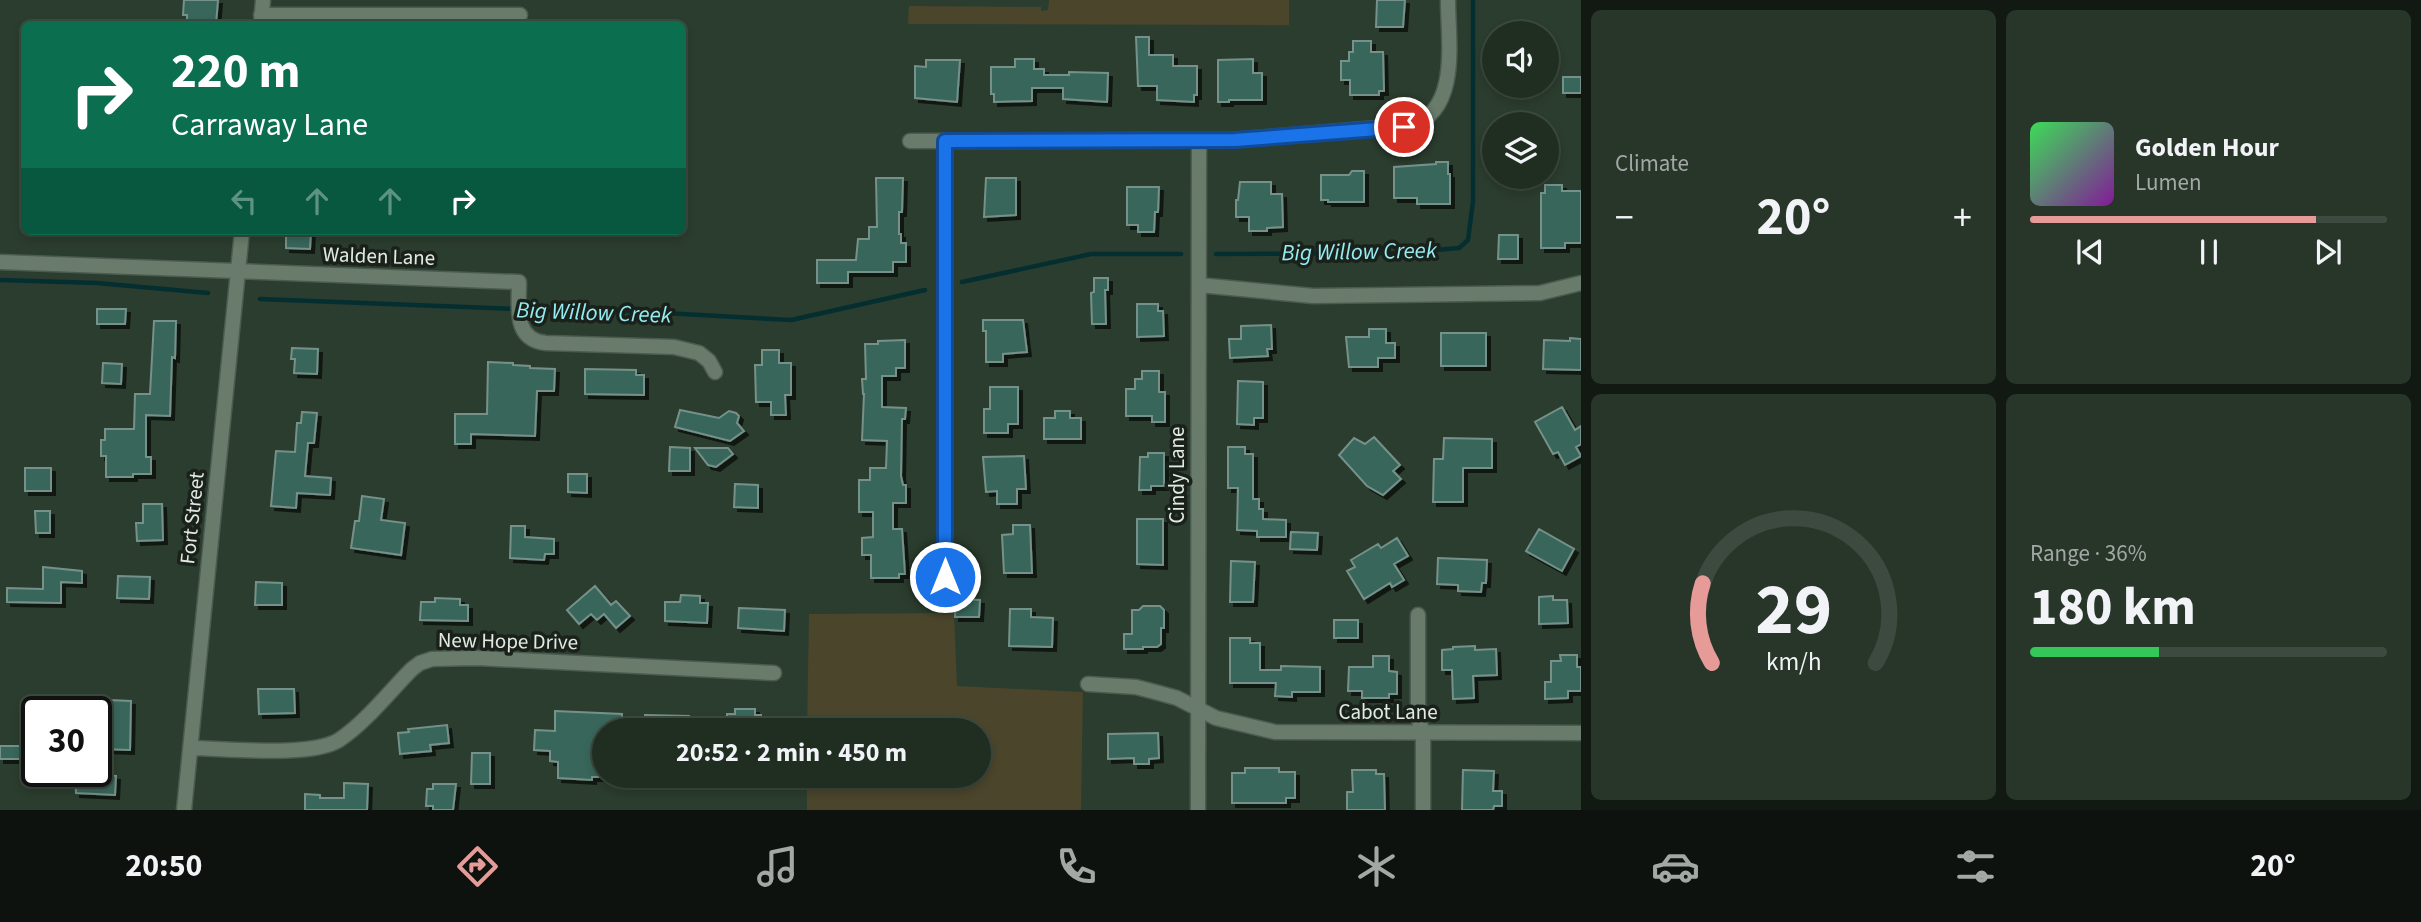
<!DOCTYPE html>
<html lang="en">
<head>
<meta charset="utf-8">
<style>
	body { margin:0; font-family:"Source Sans 3",sans-serif; background:#28362a; color:#f1f3f6; height:100vh; display:flex; flex-direction:column; font-size:26px; white-space:nowrap }
	* { box-sizing:border-box; margin:0 }
	p { font-size:23px; color:#a2a8a5 }
	.icon { flex:none; width:38px; height:38px; fill:none; stroke:currentColor; stroke-width:2; stroke-linecap:round; stroke-linejoin:round }
	.map { position:relative; flex:1; overflow:hidden }
	.details { display:flex; flex-direction:column; gap:10px; padding:10px; background:#121913; width:840px }
	.details>* { flex:none }
	.guide { position:absolute; left:21px; top:21px; width:665px; height:214px; border-radius:10px; box-shadow:0 4px 10px #0003,0 0 0 2px #3d4a40; background:#0b6e4f; color:#fff; overflow:hidden }
	.controls { position:absolute; left:1482px; top:21px; display:grid; gap:14px }
	.controls a { display:grid; place-items:center; width:77px; height:77px; border-radius:50%; background:#202e22; box-shadow:0 4px 10px #0003,0 0 0 2px #3d4a40; font-size:35px }
	.speed { position:absolute; left:21px; top:696px; display:flex; gap:14px; font-size:35px; font-weight:700; text-align:center }
	.speed>* { display:grid; place-content:center; width:91px; height:91px; border-radius:50%; background:#202e22; box-shadow:0 4px 10px #0003,0 0 0 2px #3d4a40; line-height:1 }
	.speed .limit { border:4px solid #111; border-radius:10px; background:#fff; color:#111 }
	.pin { position:absolute; display:grid; place-items:center; width:60px; height:60px; color:#fff; margin:-30px; border:4px solid #fff; border-radius:50%; box-shadow:0 2px 7px #0007 }
	.me { position:absolute; width:77px; margin:-38px; rotate:0deg; stroke-linejoin:round; filter:drop-shadow(0 0 5px #0008) }
	.turn { display:flex; align-items:center; gap:24px; height:147px; padding:0 35px; font-size:32px }
	.turn .icon { width:91px; height:91px; stroke-width:2.5 }
	.turn b { display:block; font-size:49px; line-height:60px }
	.lanes { display:flex; align-items:center; height:66px; padding:0 35px; background:#0003; justify-content:center; gap:35px; direction:ltr }
	.lanes .off { opacity:.35 }
	.big { font-size:52px; font-weight:700; line-height:1.1 }
	.details .widget { flex:1; display:flex; flex-direction:column; justify-content:center; gap:10px; min-width:0; padding:0 24px; border-radius:10px; background:#28362a }
	.details .dial { align-items:center; gap:0 }
	.dial svg { height:182px; overflow:visible; fill:none; stroke:#3d4a40; stroke-width:7; stroke-linecap:round; text-anchor:middle }
	.dial text { fill:#f1f3f6; stroke:none }
	.song { display:flex; align-items:center; gap:21px }
	.cover { width:84px; height:84px; border-radius:10px; background:linear-gradient(135deg,hsl(130 70% 55%),hsl(290 70% 35%)) }
	.played { height:7px; border-radius:4px; background:linear-gradient(90deg,#e69b98 80%,#3d4a40 80%) }
	.keys { display:flex; justify-content:space-around; direction:ltr }
	.heat { display:flex; justify-content:space-between; align-items:center; font-size:38px; direction:ltr }
	.charge { height:10px; border-radius:5px; background:linear-gradient(90deg,#34c759 36%,#3d4a40 0) }
	.details .tiles { flex:1; display:grid; gap:10px; grid-template-columns:repeat(2,1fr) }
	.trip { position:absolute; left:592px; top:718px; width:399px; height:70px; border-radius:35px; background:#202e22; box-shadow:0 4px 10px #0003,0 0 0 2px #3d4a40; font-weight:700; line-height:70px; text-align:center }
	.tab-bar { display:flex; height:112px; justify-content:space-around; align-items:center; background:#0d120e; color:#a2a8a5 }
	.tab-bar .icon { width:49px; height:49px }
	.tab-bar .active { color:#e69b98 }
	.tab-bar b { font-size:32px; color:#f1f3f6 }
	main { display:flex; flex:1; min-height:0 }
	.map>svg:first-child { display:block }
	.green { fill:#4a452b }
	.lines { fill:none; stroke-linecap:round; stroke-linejoin:round }
	.stream { stroke:#052e31; stroke-width:4.5 }
	.building { fill:#39665a; stroke:#769189; stroke-width:2; filter:url(#shadow) }
	.minor-casing { stroke:#4c5b4f; stroke-width:17 }
	.minor { stroke:#697c6b; stroke-width:14 }
	.route-casing { stroke:#114b97; stroke-width:18 }
	.route { stroke:#1a73e8; stroke-width:12 }
	.labels { text-anchor:middle; stroke-width:7; stroke-linejoin:round; paint-order:stroke }
	.street-label { font-size:21px; fill:#e0eae1; stroke:#1a211b }
	.water-label { font-size:23px; font-style:italic; fill:#95ecf2; stroke:#1a211b }
</style>
</head>
<body>
<main>
<div class="map">
<svg width="1581" height="810" viewBox="0 0 1581 810">
	<defs>
		<filter id="shadow"><feDropShadow dx="4" dy="4" stdDeviation="0" flood-color="#0009"/></filter>
	</defs>
	<rect width="100%" height="100%" fill="#2b3d2e"/>
	<!-- green -->
	<path class="green" d="M1049,0h240v25l-381,-1 1,-18 132,1v4l7,-1z
		M954,613l3,73 126,6 -2,118h-274v-35h171v-45h-171l2,-116z"/>
	<g class="lines">
		<!-- stream -->
		<path class="stream" d="M1216,254l186,-1 57,-5 9,-8 5,-39v-201
			M0,280l97,3 111,10
			M962,282l129,-28h90
			M260,299l284,11 83,1 164,9 134,-30"/>
	</g>
	<!-- building -->
	<path class="building" d="M184,0h34l-2,24h-29v-9h-4z
		M1377,0h28l-2,27h-27z
		M1136,37h13v18h24v11h24v29h-3v7l-37,-2v-14h-19z
		M1353,41h18v11h12l1,39h-5v4h-29v-15h-9v-19h8v-9h4z
		M1015,59h19v10h10v6h25v-3l39,1 -1,29 -44,-3v-11h-31v13l-38,1v-8h-3v-27h24z
		M1253,59v14h9v27h-33v2h-11v-42z
		M926,60h34l-3,42 -42,-4v-32l11,1z
		M1563,77h18v16h-18z
		M1436,162h12v12h2v30h-33v-6h-23v-31l42,-3z
		M1352,171h12v31h-36v-2h-7v-25h28z
		M876,178h27l-1,34h-3v22h2v9h5v19h-13v10h-45v11h-31v-23h39l2,-21h11v-12h8z
		M986,178h30v37l-32,2z
		M1240,182h31v12h11l1,33 -16,1v3h-18v-14h-13v-17h2z
		M1545,185h17v6h19v52h-16v5h-24v-55h4z
		M1127,187h32l-1,25h-3l-1,20h-16v-7h-11z
		M286,231h25l-1,18 -24,-1z
		M1499,235h19v24h-20z
		M1094,278h14v12h-3l1,34h-14l-1,-31 3,-1z
		M1137,304h21v7h5l1,25 -27,1z
		M97,309h29l-1,15h-28z
		M983,320h40l4,32 -24,2v8h-17v-31h-3z
		M154,321h22l-1,37 -3,-1 -2,59 -24,-1v42h5v17h-18v3h-27v-21h-5v-16h4v-11h29l1,-35h15z
		M1271,325l1,24h-5l1,7 -38,2 -1,-19h12v-13z
		M1369,329h17v14h9v15h-17v9h-29l-3,-30h23z
		M1441,333h45v33h-45z
		M1570,338l11,1v31l-38,-1 1,-29 26,1z
		M905,340v28h-9v8h-14v31l24,1 -1,11h-3l-1,57 2,9h3v18h-13v26h9l3,45h-6v4h-28v-23h-9v-17l11,-1v-25h-14v-32h11v-12h16l1,-27 -25,-1 2,-46h-1l-1,-15h4l-1,-35h13v-3z
		M292,348l26,1 -1,25 -23,-1 1,-14h-4z
		M762,350h17v13h12v32h-6l1,20h-15v-13h-15l-1,-37h7z
		M488,362l25,1v2l17,1v2l25,1 -1,22h-17l-2,45 -64,-2v10h-16v-30h32z
		M103,363l19,1 -1,20 -19,-1z
		M585,369l51,1v5h8v20l-59,-1z
		M1142,371h17v21h6v30h-13v-6h-26v-27h9v-10h7z
		M1238,381l25,1v36h-9v7l-17,-1z
		M990,387h28v37h-10v9h-24v-24h6z
		M1562,407l13,23 6,-4v18l-5,3 5,9 -16,9 -7,-13 -5,2 -18,-32z
		M680,410l39,8 10,-7 7,2 3,3 -2,7 7,8 -14,10 -55,-14z
		M1055,411h15v7h11v21h-37v-21h11z
		M302,412l15,1 -3,30h-6l-3,33 26,2 -1,17 -33,-2 -1,15 -25,-2 5,-55 19,1 2,-29h4z
		M1374,437l26,28 -7,6 8,8 -18,16 -16,-9 -28,-31 15,-17 11,6z
		M1444,438l48,1v29h-29v34h-30l1,-43h9z
		M670,447l20,1v23h-21z
		M1228,447h17v7h8v45h6v10h4v10l23,1v17h-29v-6l-20,-1 1,-42h-10z
		M695,448h33l5,6 -17,13 -8,-2z
		M1148,453h16v33h-13v4h-12l1,-33h8z
		M1024,456l2,33h-9v15h-20v-13l-11,1 -3,-35z
		M25,468h26v23h-26z
		M568,474h19v19l-19,-1z
		M735,484l23,1v23l-24,-1z
		M362,496l22,3 -3,21 24,3 -4,32 -50,-7 4,-27h4z
		M143,504h19l1,36 -26,1 -1,-18h7z
		M35,511h15v22h-14z
		M1137,519h26v46l-26,-1z
		M1013,525h17l2,48h-28l-2,-38 11,-1z
		M511,526h14v11l29,2v15h-9l-1,6 -34,-2z
		M1539,529l35,20 -12,22 -36,-20z
		M1291,532l27,1 -1,17 -27,-1z
		M1397,538l11,18 -14,8 10,16 -12,7 -2,-4 -26,16 -17,-28 8,-4 -4,-7 27,-16 3,4z
		M1438,558l49,2 -1,23h-4l-1,9 -23,-1v-6l-21,-1z
		M1231,561l24,1 -2,40h-23z
		M43,567l39,4v12l-21,-1v21l-54,-1v-14l36,1z
		M118,576l32,1 -1,22 -32,-1z
		M256,582l26,1v22h-27z
		M595,586l16,19 5,-4 14,15 -14,12 -12,-14 -7,6 -6,-6 -12,10 -12,-14z
		M681,595l19,1v7h8l-1,20 -42,-2v-19h15z
		M1553,596v4h14l1,23 -29,1v-27z
		M435,598l25,1v6h8v16l-48,-1 1,-18h14z
		M956,599l24,1 -1,17h-24z
		M1143,606h17l4,4v18h-3v16l-4,3h-14v2h-19v-15h8v-24h7z
		M739,608l46,2 -1,21 -46,-3z
		M1010,609h21v8l22,1 -1,29 -43,-1z
		M1334,620h24v18h-24z
		M1230,638h20v5h10v27h21v-4l39,1v25h-28v5l-17,-1 1,-13h-46z
		M1475,646v4l21,-1 1,26 -24,1 1,22 -21,1 -1,-29h-10v-20l11,-1v-2z
		M1560,655h17v12h4v24h-13v7l-23,1v-17h6v-21h10z
		M1373,656h16v15l8,1v22h-8v4h-27v-7h-14l1,-24h24z
		M258,689h36l1,24 -36,1z
		M108,700l23,1 -1,49 -29,-1 2,-35h4z
		M735,709h20v6h6l-1,15h-34l1,-16h8z
		M555,711l67,3v16h-18v47h-12v3l-34,-2v-16l-8,-1v-10l-16,-1 1,-20 20,1z
		M645,715l44,1 -1,14h-44z
		M447,725l2,18 -19,2 1,6 -31,3 -2,-21 11,-1 -1,-3z
		M1158,733l1,25 -10,1v5h-15v-6l-26,1v-25z
		M0,746h29v13h-29z
		M472,753h18v31h-19z
		M1245,768h34v4h16v26h-9v5h-54v-30h13z
		M1352,770h24v4h8l1,36h-38v-18h6z
		M1463,770l31,1 -1,20h9v15h-8l-1,4h-31z
		M75,772h14v3l27,1 -1,19 -39,-2z
		M344,783l24,1 -1,26h-62v-16l15,1v3h24z
		M433,784h23l-3,26h-20v-4h-7l1,-17h6z"/>
	<g class="lines">
		<defs>
			<path id="minor" d="M261,15h259
				M261,23l2,-23
				M910,141l325,-1 178,-15c47,-17 35,-84 35,-125
				M945,141v436
				M0,262l519,20c0,25 -6,58 27,61l128,4 25,6 10,8 6,11
				M1199,285l114,11 227,-3 41,-10
				M1418,615v103l5,15v77
				M1088,684l48,3 23,6 18,5 39,20 59,14 306,1
				M190,748c36,0 120,10 149,-8 26,-17 51,-49 73,-71l8,-6 12,-4 45,-1 297,15
				M184,810l58,-579
				M1198,810l1,-669"/>
		</defs>
		<!-- minor casing -->
		<use href="#minor" class="minor-casing"/>
		<!-- minor -->
		<use href="#minor" class="minor"/>
	</g>
	<g class="lines">
		<defs>
			<path id="route" d="M945,577v-436l290,-1 169,-13"/>
		</defs>
		<!-- route casing -->
		<use href="#route" class="route-casing"/>
		<!-- route -->
		<use href="#route" class="route"/>
	</g>
	<g class="labels">
		<!-- street labels -->
		<g class="street-label">
			<text transform="translate(379 256) rotate(2)" y="7">Walden Lane</text>
			<text transform="translate(1177 475) rotate(-90)" y="7">Cindy Lane</text>
			<text transform="translate(192 518) rotate(-84)" y="7">Fort Street</text>
			<text transform="translate(508 641) rotate(1)" y="7">New Hope Drive</text>
			<text x="1388" y="719">Cabot Lane</text>
		</g>
		<!-- water labels -->
		<g class="water-label">
			<text transform="translate(1359 251) rotate(-1)" y="8">Big Willow Creek</text>
			<text transform="translate(594 312) rotate(2)" y="8">Big Willow Creek</text>
		</g>
	</g>
</svg>
<div class="controls">
<a><svg class="icon" aria-label="sound" viewBox="0 0 24 24"><path d="M4 9h4l5-4v14l-5-4H4zM17 9q2 3 0 6"/></svg></a>
<a><svg class="icon" aria-label="layers" viewBox="0 0 24 24"><path d="M12 4l9 5-9 5-9-5zM3 14l9 5 9-5"/></svg></a>
</div>
<div class="speed"><div class="limit">30</div></div>
<div class="pin" style="left:1404px;top:127px;background:#d93025"><svg class="icon" aria-label="arrive" viewBox="0 0 24 24"><path d="M6 21V4h12l-3 4 3 4H6"/></svg></div>
<svg class="me" style="left:945px;top:577px" viewBox="-20 -20 40 40"><circle r="17" fill="#1a73e8" stroke="#fff" stroke-width="3"/><path d="M0-11L8 9 0 5-8 9z" fill="#fff"/></svg>
<div class="trip">20:52 · 2 min · 450 m</div>
<div class="guide">
<div class="turn"><svg class="icon" aria-label="right" viewBox="0 0 24 24"><path d="M7 20v-9h11M14 6l5 5-5 5"/></svg><div><b>220 m</b>Carraway Lane</div></div>
<div class="lanes"><svg class="icon off" aria-label="left" viewBox="0 0 24 24"><path d="M17 20v-9H6M10 6l-5 5 5 5"/></svg><svg class="icon off" aria-label="ahead" viewBox="0 0 24 24"><path d="M12 20V5M6 11l6-6 6 6"/></svg><svg class="icon off" aria-label="ahead" viewBox="0 0 24 24"><path d="M12 20V5M6 11l6-6 6 6"/></svg><svg class="icon" aria-label="right" viewBox="0 0 24 24"><path d="M7 20v-9h11M14 6l5 5-5 5"/></svg></div>
</div>
</div>
<section class="details">
<div class="tiles">
<div class="widget"><p>Climate</p>
<div class="heat"><a>−</a><b class="big">20°</b><a>+</a></div>
</div>
<div class="widget">
<div class="song"><i class="cover"></i><div><b>Golden Hour</b><p>Lumen</p></div></div>
<div class="played"></div>
<div class="keys"><svg class="icon" aria-label="previous" viewBox="0 0 24 24"><path d="M18 5L8 12l10 7zM5 5v14"/></svg><svg class="icon" aria-label="pause" viewBox="0 0 24 24"><path d="M8 5v14M16 5v14"/></svg><svg class="icon" aria-label="next" viewBox="0 0 24 24"><path d="M6 5l10 7-10 7zM19 5v14"/></svg></div>
</div>
<div class="widget dial"><svg viewBox="0 0 100 80">
<path d="M14 69A42 42 0 1 1 86 69"/>
<path d="M14 69A42 42 0 0 1 10 34" stroke="#e69b98"/>
<text x="50" y="56" font-size="32" font-weight="700">29</text>
<text x="50" y="72" font-size="11">km/h</text>
</svg></div>
<div class="widget"><p>Range · 36%</p><b class="big">180 km</b><div class="charge"></div></div>
</div>
</section>
</main>
<nav class="tab-bar">
<b>20:50</b>
<svg class="icon active" aria-label="directions" viewBox="0 0 24 24"><path d="M12 3l9 9-9 9-9-9zM9 14v-3h6M13 9l2 2-2 2"/></svg>
<svg class="icon" aria-label="music" viewBox="0 0 24 24"><path d="M9 18V5l10-2v13"/><circle cx="6" cy="18" r="3"/><circle cx="16" cy="16" r="3"/></svg>
<svg class="icon" aria-label="phone" viewBox="0 0 24 24"><path d="M5 4h4l2 5-3 2q2 4 5 5l2-3 5 2v4C11 20 4 13 5 4z"/></svg>
<svg class="icon" aria-label="climate" viewBox="0 0 24 24"><path d="M12 3v18M4 7l16 10M4 17L20 7"/></svg>
<svg class="icon" aria-label="car" viewBox="0 0 24 24"><path d="M5 17H2v-5l4-1 3-4h7l3 4 3 1v5h-3M9 17h6M6 11h13"/><circle cx="7" cy="17" r="2"/><circle cx="17" cy="17" r="2"/></svg>
<svg class="icon" aria-label="filters" viewBox="0 0 24 24"><path d="M4 7h16M4 17h16"/><circle cx="9" cy="7" r="2"/><circle cx="15" cy="17" r="2"/></svg>
<b>20°</b>
</nav>
</body>
</html>
